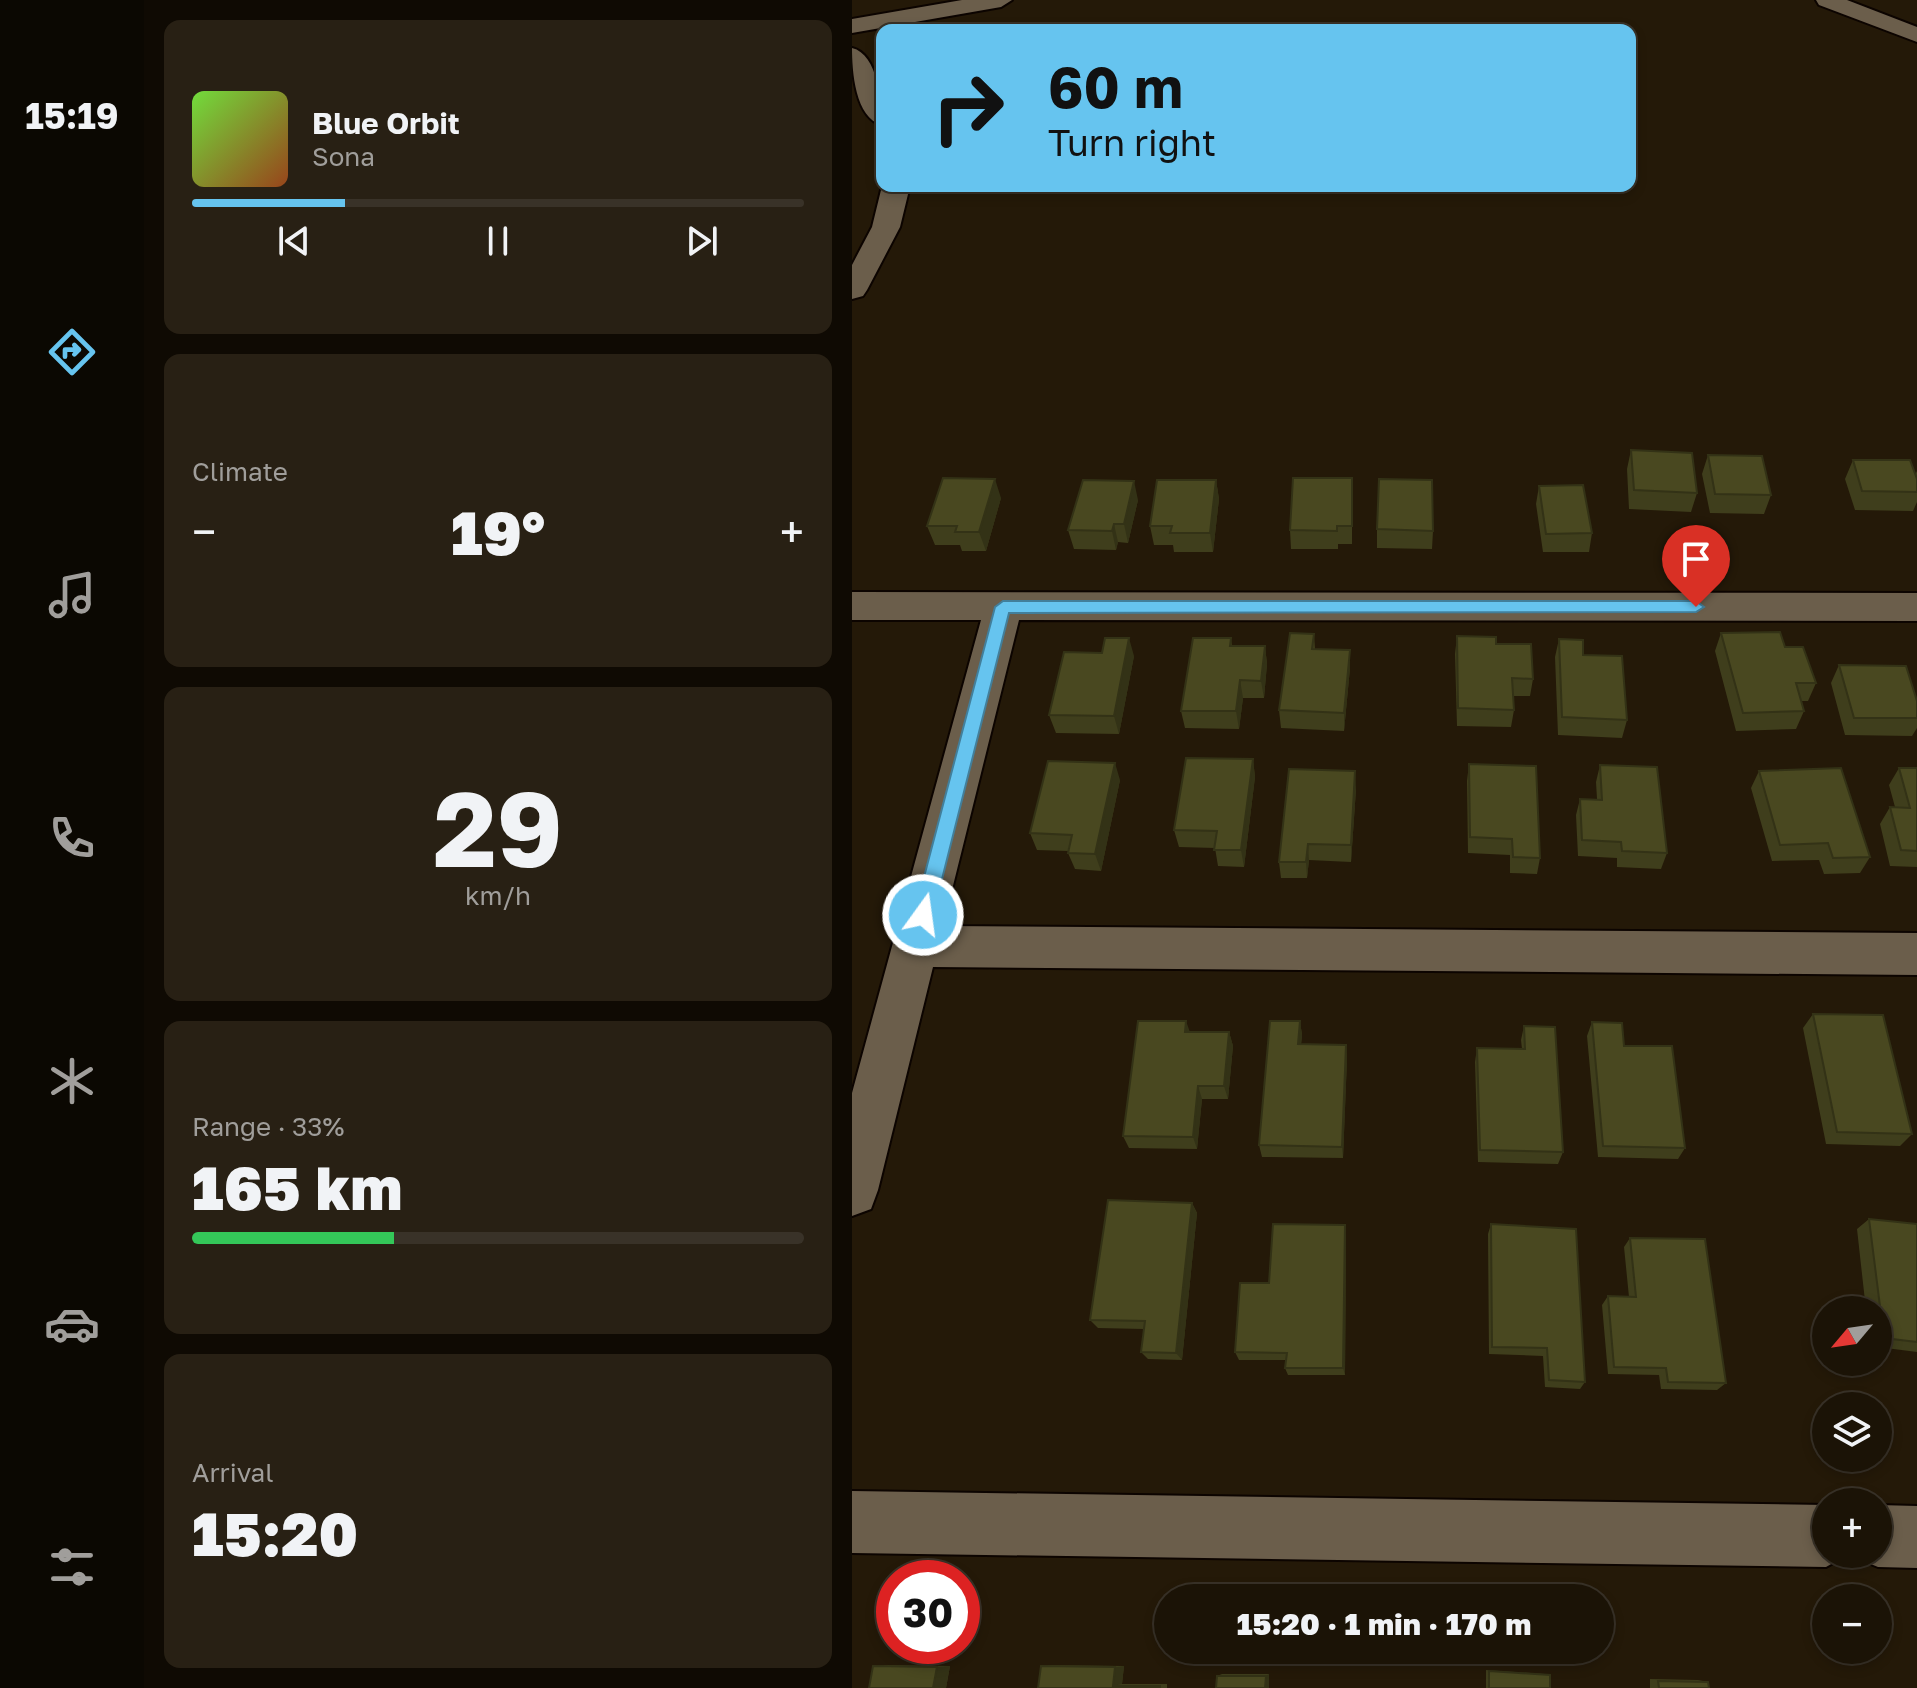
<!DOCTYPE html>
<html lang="en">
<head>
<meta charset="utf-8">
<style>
	body { margin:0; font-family:"Golos Text",sans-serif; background:#282014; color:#f1f3f6; height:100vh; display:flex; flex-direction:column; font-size:30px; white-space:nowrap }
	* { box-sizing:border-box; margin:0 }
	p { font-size:26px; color:#a09e9b }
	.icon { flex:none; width:44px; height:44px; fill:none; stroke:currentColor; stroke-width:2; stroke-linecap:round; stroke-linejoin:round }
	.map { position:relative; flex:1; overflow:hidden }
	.panel { display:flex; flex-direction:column; gap:20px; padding:20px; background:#0f0a03; width:708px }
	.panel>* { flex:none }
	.banner { position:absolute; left:24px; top:24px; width:760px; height:168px; border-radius:16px; box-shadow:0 4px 12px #0003,0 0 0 2px #393228; background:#66c4ef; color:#111; overflow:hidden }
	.needle { width:52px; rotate:241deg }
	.fabs { position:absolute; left:960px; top:1296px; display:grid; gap:16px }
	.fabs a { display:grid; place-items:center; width:80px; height:80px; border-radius:50%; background:#1b1306; box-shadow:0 4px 12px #0003,0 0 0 2px #393228; font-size:40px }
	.speed { position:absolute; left:24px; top:1560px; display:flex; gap:16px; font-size:40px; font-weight:700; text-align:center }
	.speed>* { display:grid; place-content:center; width:104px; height:104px; border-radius:50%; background:#1b1306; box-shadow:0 4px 12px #0003,0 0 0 2px #393228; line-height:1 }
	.speed .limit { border:12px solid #d22; background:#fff; color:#111 }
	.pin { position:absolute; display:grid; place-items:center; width:68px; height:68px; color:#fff; margin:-82px -34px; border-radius:50% 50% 50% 0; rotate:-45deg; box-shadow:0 0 8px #0007 }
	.pin .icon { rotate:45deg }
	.me { position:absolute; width:88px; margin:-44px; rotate:14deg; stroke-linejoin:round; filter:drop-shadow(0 0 6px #0008) }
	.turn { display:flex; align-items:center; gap:28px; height:168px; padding:0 40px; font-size:36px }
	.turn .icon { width:104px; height:104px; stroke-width:2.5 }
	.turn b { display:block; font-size:56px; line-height:68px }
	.big { font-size:60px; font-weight:800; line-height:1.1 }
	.panel .tile { flex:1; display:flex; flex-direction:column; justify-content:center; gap:12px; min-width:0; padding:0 28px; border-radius:16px; background:#282014 }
	.panel .dial { align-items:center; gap:0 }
	.dial b { font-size:104px; line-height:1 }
	.song { display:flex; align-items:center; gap:24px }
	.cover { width:96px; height:96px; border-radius:12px; background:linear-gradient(135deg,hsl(100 70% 55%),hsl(20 70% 35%)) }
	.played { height:8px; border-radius:4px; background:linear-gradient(90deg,#66c4ef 25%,#393228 25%) }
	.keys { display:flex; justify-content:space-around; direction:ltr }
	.heat { display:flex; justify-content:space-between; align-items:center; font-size:44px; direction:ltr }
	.charge { height:12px; border-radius:6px; background:linear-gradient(90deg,#34c759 33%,#393228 0) }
	.trip { position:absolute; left:302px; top:1584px; width:460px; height:80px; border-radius:40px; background:#1b1306; box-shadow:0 4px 12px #0003,0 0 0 2px #393228; font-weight:800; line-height:80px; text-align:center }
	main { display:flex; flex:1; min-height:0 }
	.dock { display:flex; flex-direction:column; width:144px; justify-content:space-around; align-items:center; background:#0b0802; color:#a09e9b }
	.dock .icon { width:56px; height:56px }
	.dock .selected { color:#66c4ef }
	.dock b { font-size:36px; color:#f1f3f6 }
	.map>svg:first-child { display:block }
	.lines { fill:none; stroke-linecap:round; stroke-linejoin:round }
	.minor-casing { stroke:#0c0400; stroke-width:4 }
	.minor { fill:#6b5e4b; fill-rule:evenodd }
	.wall { fill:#3f3e1c }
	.shaded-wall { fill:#333216 }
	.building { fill:#494820; stroke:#333216; stroke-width:2 }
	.route { fill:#66c4ef; stroke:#427f9b; stroke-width:2 }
</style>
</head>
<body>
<main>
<nav class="dock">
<b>15:19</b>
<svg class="icon selected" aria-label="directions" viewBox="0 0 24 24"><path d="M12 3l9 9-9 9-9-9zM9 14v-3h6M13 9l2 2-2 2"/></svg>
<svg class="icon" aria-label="music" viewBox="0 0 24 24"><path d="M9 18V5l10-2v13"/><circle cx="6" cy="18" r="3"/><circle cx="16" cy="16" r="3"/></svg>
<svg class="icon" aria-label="phone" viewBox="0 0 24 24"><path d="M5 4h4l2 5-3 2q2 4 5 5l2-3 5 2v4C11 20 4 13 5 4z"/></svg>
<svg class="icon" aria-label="climate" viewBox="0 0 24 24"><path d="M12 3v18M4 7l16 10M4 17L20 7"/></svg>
<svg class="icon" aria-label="car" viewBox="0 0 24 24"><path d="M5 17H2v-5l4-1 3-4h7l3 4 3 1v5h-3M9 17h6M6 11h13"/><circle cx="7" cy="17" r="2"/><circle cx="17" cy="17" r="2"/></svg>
<svg class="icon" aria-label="filters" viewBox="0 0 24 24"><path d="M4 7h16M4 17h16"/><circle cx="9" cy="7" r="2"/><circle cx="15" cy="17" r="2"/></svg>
</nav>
<section class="panel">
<div class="tile">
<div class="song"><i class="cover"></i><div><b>Blue Orbit</b><p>Sona</p></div></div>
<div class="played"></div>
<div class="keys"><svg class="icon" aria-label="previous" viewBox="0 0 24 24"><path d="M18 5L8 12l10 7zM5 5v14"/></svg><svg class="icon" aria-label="pause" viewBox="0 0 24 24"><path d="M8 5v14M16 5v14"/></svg><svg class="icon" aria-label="next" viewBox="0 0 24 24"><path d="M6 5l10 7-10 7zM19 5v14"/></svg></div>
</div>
<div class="tile"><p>Climate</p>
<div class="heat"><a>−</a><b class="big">19°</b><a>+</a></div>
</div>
<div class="tile dial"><b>29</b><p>km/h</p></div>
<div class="tile"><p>Range · 33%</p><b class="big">165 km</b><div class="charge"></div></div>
<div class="tile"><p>Arrival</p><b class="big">15:20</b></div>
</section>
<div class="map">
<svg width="1065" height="1688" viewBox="0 0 1065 1688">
	<rect width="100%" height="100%" fill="#241908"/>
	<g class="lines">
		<defs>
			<path id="minor" d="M110,0h50l-11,7 -149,26v-14z
				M964,0h31l70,27v15l-98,-37z
				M0,48c26,6 30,55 30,77 -27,-7 -30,-54 -30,-77z
				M30,186h28l-10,41 -33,63 -4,6 -11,3v-34l20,-38z
				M0,592l1065,1v28l-898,-1 -76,306 974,7v42l-984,-8 -55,223 -7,19 -19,7v-123l129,-473h-129z
				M0,1491l974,14v49h23l-23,13 -974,-14z
				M1026,1505l39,1v62l-39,-1 -22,-9 -1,-4h23z"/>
		</defs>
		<!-- minor casing -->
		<use href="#minor" class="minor-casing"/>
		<!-- minor -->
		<use href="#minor" class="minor"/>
	</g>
	<!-- wall -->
	<path class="wall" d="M779,450l66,43 -6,19 -62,-3 -2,-40z
		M856,455l63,40 -7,19 -54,-1 -8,-39z
		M1001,460l62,15 2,-4v31l-4,9 -58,-1 -10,-31z
		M500,478v66h-14v5h-47l-1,-19z
		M364,480l3,19 -6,53h-39l-1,-7h-19l-4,-19z
		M687,486l53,47 -3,19h-46l-7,-48z
		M149,498l-15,53h-24l-2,-6h-25l-8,-19z
		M286,500l-10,43 -10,-1 -2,8 -42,-1 -6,-19z
		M525,529l56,2 -1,18 -55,-1z
		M869,633l64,14 31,36 -8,18h-7l3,10 -8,18 -60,2 -21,-80z
		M462,634l1,15 35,1v18l-6,63 -63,-3 -2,-18z
		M605,636l39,8 37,35 -3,17h-17l1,14 -3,17 -54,-1 -2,-72z
		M379,638l1,8h33l2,18 -3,34h-21l-4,31 -54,-1 -4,-17z
		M707,639l24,16 44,65 -5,18 -64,-3 -3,-78z
		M282,656l-15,78 -63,-1 -7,-18z
		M987,665l78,36v27l-5,8 -67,-1 -14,-52z
		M401,759l2,18 -11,90 -26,-1 -3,-18 -36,-1 -5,-17z
		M617,764l71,94 -3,16 -27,-1v-18l-42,-2 -1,-72z
		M748,765l67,88 -6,16 -44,-2v-9l-39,-2 -2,-41 4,-16h17l-1,-17z
		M1047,768h18v99l-27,-1 -10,-42 10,-17h5l-6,-22z
		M907,771l111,86 -10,16 -36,1 -5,-14 -47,1 -21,-73z
		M268,780l-19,91 -26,-2 -7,-16v-2l-31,-1 -7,-17z
		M504,789l-5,73 -42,-2 -2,18h-26l-2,-16z
		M961,1014l99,120 -12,12 -74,-2 -23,-116z
		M448,1021l2,14 -1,9 45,1 1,14 -4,99 -81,-1 -3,-12z
		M740,1022l32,24 61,102 -7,11 -80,-2 -11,-121z
		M672,1026l39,126 -5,12 -80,-2 -3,-100 2,-14 45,1 -1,-9z
		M338,1032h39l4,14 -5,53h-26l-5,50 -68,-1 -6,-12z
		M340,1203l5,10 -15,147 -34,-1 -7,-7 3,-23 -46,-1 -8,-8z
		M1017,1219l48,5v128l-39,-5v-37h-12l-9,-81z
		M639,1224l94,158 -5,7 -35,-2 -2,-31 -54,-2 -1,-120z
		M494,1235l-1,140h-57l-3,-7 1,-8h-47l-4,-8z
		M778,1238l96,145 -9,7 -56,-1 -2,-14 -51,-1 -6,-69 6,-9 21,1 -5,-50z
		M37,1665l61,1 -4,22 -73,-22z
		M199,1665l73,1 -2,18h45v4h-129l3,-22z
		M634,1670l59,4 5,1v13h-64z
		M370,1674h47v14l-52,-12z
		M798,1679l48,1 10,2 1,6h-59z"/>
	<!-- shaded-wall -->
	<path class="shaded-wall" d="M143,479l6,19 -15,53 -7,-19z
		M364,480l3,19 -6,53 -3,-19z
		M282,481l4,19 -10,43 -4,-19z
		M262,524l4,18 -2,8 -4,-19z
		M277,638l5,18 -15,78 -5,-18z
		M413,646l2,18 -3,34 -3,-17z
		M498,650v18l-6,63v-18z
		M388,680l3,18 -4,31 -3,-18z
		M401,759l2,18 -11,90 -3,-17z
		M263,763l5,17 -19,91 -6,-17z
		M503,771l1,18 -5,73v-17z
		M456,844l1,16 -2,18 -1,-16z
		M334,1021l5,14 -6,-3z
		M448,1021l2,14 -2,22 -2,-13z
		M377,1032l4,14 -5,53 -4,-13z
		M494,1045l1,14 -4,99 -1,-11z
		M346,1086l4,13 -5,50 -4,-12z
		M340,1203l5,10 -15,147 -6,-7z
		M493,1225l1,10 -1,140 -2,-7z
		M98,1666l-4,22h-13l4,-21z
		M272,1666l-2,18 -9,2 2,-19z
		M417,1674v14h-4l1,-12z"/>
	<!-- building -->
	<path class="building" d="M779,450l61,3 5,40 -63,-3z
		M856,455l54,1 9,39 -56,-1z
		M1001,460h57l7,19v13l-55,-1z
		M91,478l52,1 -16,53h-24l2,-6h-30z
		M441,478h59v48h-15v5l-47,-1z
		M527,479l53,1 1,51 -56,-2z
		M231,480l51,1 -10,43h-10l-2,7 -44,-1z
		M305,480h59l-6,53h-40l2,-7h-22z
		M731,485l9,48 -46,1 -7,-48z
		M928,632l5,15h18l13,36h-20l8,28 -61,2 -22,-80z
		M438,633l24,1 -2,15 38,1 -6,63 -65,-3z
		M605,636l39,1v7h35l2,35 -21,-1 2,32 -56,-2z
		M253,638h24l-15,78 -65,-1 15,-63 38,1z
		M341,638h38l-1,8h35l-4,35 -21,-1 -4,31h-55z
		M707,639l24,1v15l39,1 5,64 -65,-3z
		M987,665l67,1 11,35v17h-63z
		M334,758l67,1 -12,91h-27l3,-19 -43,-1z
		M196,761l67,2 -20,91 -27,-1 4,-18 -42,-2z
		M617,764l67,2 4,92 -27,-1 -1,-18 -42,-2z
		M748,765l57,2 10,86 -45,-2 -1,-9 -39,-2 -2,-41 22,1z
		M989,768l29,89 -37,1 -5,-15 -48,2 -21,-74z
		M1047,768h18v83l-16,-1 -11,-43 20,1z
		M437,769l66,2 -4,74 -43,-1 -2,18h-27z
		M961,1014l70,1 29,119 -75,-2z
		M286,1021h48l-1,11h44l-5,54h-26l-5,51 -70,-1z
		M418,1021h30l-2,23 48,1 -4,102 -83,-2z
		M740,1022l30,1 2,23h48l13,102 -82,-2z
		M672,1026l31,1 8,125 -83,-2 -3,-102 48,1z
		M256,1200l84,3 -16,150 -35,-1 4,-31 -55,-1z
		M1017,1219l48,5v118l-33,-4z
		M421,1224l72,1 -2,143h-58l2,-15 -52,-1 5,-69h29z
		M639,1224l85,5 9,153 -36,-2 -2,-32 -55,-1z
		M778,1238l75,1 21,144 -58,-1 -2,-14 -52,-1 -6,-71 28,1z
		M21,1666l64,1 -4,21h-64z
		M189,1666l74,1 -2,19h47v2h-122z
		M637,1671l61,4v13h-61z
		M365,1676h49l-1,12h-49z
		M806,1681l50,1 1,6h-50z"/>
	<!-- route -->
	<path class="route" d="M151,601h693l8,6 -8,5 -687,1 -76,302 -10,9 -9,-9 81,-308z"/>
</svg>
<div class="fabs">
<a><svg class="needle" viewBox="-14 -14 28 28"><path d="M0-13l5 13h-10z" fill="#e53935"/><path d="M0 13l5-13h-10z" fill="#a09e9b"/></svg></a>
<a><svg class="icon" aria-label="layers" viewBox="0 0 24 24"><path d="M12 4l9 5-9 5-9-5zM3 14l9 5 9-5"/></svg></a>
<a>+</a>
<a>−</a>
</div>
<div class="speed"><div class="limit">30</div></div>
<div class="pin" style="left:844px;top:607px;background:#d93025"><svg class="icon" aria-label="arrive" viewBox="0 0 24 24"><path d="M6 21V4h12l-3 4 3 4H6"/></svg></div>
<svg class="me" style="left:71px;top:915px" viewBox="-20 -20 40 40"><circle r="17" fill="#66c4ef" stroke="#fff" stroke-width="3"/><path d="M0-11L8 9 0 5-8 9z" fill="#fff"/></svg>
<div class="trip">15:20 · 1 min · 170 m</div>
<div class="banner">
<div class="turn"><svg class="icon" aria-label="right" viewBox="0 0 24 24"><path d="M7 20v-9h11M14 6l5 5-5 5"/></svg><div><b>60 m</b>Turn right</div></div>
</div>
</div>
</main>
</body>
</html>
